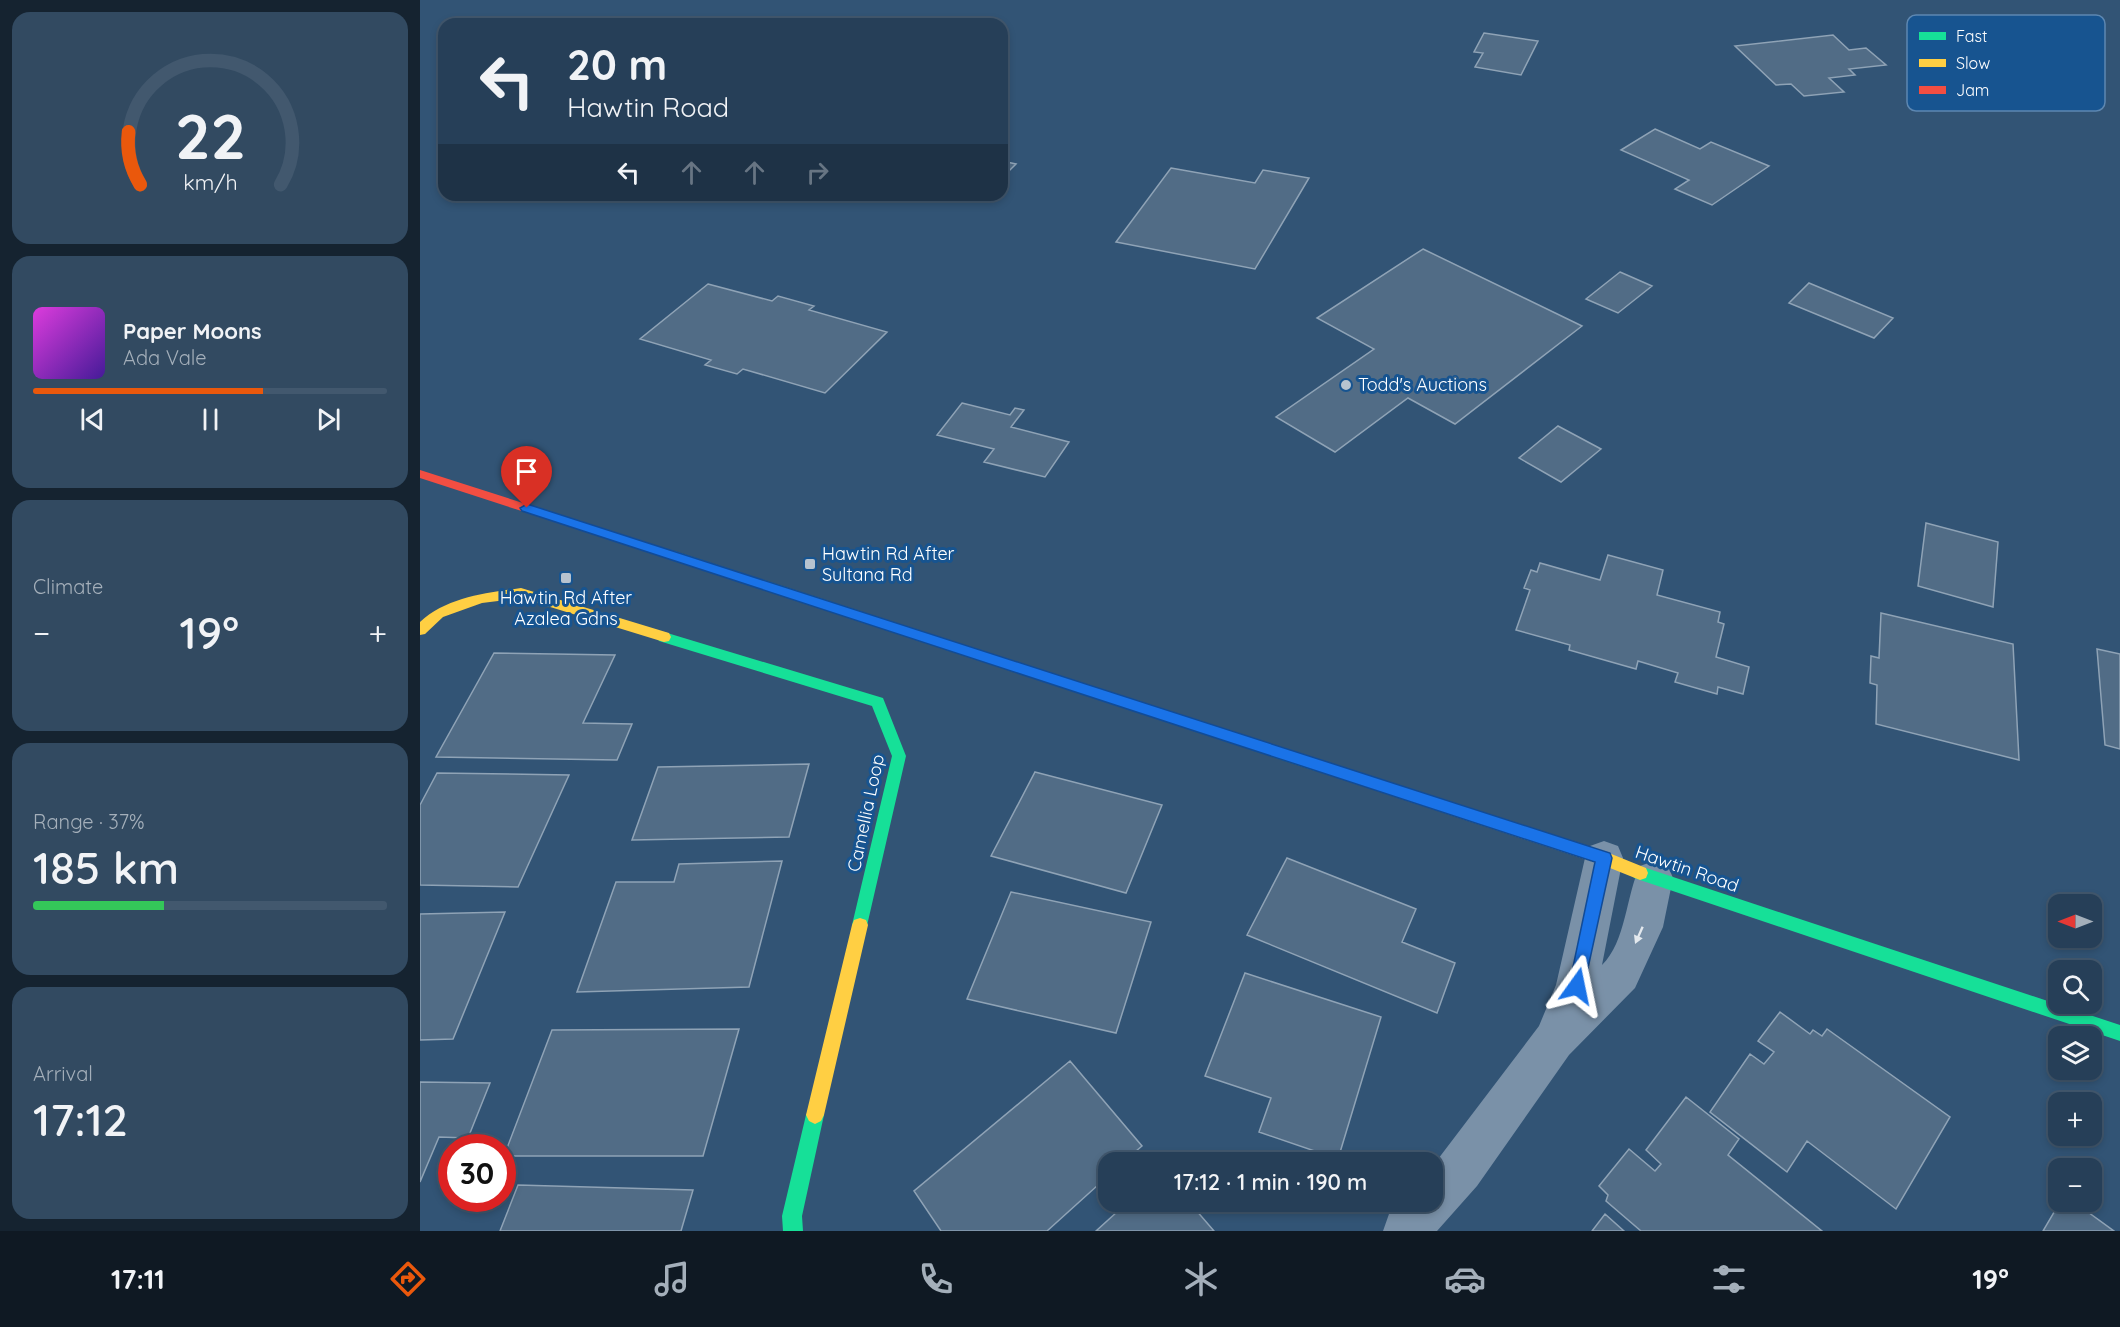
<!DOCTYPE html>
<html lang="en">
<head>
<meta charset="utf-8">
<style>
	body { margin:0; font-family:Quicksand,sans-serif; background:#324a61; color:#f1f3f6; height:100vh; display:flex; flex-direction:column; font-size:22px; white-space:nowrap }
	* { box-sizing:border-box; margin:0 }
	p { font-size:20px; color:#a4afba }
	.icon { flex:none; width:33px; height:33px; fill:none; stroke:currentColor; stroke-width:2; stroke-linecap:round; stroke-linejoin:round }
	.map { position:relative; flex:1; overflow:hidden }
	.panel { display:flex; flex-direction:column; gap:12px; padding:12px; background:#152330; width:420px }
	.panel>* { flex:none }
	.guide { position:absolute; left:18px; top:18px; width:570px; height:183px; border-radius:18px; box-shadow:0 3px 9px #0003,0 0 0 2px #42586e; background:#263f58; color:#f1f3f6; overflow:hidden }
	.needle { width:39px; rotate:270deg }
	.controls { position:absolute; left:1628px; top:894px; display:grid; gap:12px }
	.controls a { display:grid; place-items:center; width:54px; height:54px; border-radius:12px; background:#263f58; box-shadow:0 3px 9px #0003,0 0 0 2px #42586e; font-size:30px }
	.speed { position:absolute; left:18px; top:1134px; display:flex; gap:12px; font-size:30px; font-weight:700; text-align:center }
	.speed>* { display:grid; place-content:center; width:78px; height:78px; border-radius:50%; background:#263f58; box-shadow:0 3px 9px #0003,0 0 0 2px #42586e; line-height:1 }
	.speed .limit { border:9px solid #d22; background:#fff; color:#111 }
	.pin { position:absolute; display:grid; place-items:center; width:51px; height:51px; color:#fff; margin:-62px -26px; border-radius:50% 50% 50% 0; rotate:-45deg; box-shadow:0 0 6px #0007 }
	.pin .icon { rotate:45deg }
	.me { position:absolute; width:66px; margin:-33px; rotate:12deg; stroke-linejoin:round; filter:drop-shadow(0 0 4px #0008) }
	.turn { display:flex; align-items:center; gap:21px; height:126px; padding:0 30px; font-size:27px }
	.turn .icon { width:78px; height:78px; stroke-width:2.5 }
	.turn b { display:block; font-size:42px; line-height:51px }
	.lanes { display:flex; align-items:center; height:57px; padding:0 30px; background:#0003; justify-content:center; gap:30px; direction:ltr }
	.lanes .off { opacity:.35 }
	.big { font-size:45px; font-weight:600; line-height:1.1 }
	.panel .widget { flex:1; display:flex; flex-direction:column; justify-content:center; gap:9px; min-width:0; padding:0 21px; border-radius:18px; background:#324a61 }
	.panel .dial { align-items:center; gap:0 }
	.dial svg { height:156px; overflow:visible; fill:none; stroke:#42586e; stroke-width:7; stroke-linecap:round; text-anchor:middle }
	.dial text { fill:#f1f3f6; stroke:none }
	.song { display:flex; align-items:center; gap:18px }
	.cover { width:72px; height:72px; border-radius:9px; background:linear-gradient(135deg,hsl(300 70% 55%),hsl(260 70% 35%)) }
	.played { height:6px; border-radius:3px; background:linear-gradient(90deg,#ea580c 65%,#42586e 65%) }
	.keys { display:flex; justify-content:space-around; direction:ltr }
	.heat { display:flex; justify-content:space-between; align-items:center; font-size:33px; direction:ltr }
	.charge { height:9px; border-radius:4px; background:linear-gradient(90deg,#34c759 37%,#42586e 0) }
	.trip { position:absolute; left:678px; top:1152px; width:345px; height:60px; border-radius:18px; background:#263f58; box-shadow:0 3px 9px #0003,0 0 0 2px #42586e; font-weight:600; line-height:60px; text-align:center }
	.dock { display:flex; height:96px; justify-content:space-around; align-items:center; background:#0f1923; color:#a4afba }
	.dock .icon { width:42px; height:42px }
	.dock .on { color:#ea580c }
	.dock b { font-size:27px; color:#f1f3f6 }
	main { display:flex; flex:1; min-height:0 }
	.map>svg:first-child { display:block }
	.building { fill:#516c86; stroke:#8fa3b6; stroke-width:1.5 }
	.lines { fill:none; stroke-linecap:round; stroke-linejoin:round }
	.street { fill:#7a91a8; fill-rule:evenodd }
	.fast { fill:#16e098; fill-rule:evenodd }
	.slow { fill:#ffcf43; fill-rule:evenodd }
	.jam { fill:#f24e42; fill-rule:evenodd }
	.oneway { fill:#e4e9ee }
	.route { fill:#1a73e8; stroke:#114b97; stroke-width:1.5 }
	.poi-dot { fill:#b7c3cf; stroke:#175490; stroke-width:2 }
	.labels { text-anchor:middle; stroke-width:6; stroke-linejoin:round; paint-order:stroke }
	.poi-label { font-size:18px; fill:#fff; stroke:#175490; text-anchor:start }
	.street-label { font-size:18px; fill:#fff; stroke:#175490 }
	.key { fill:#175490; stroke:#5d87b1; stroke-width:1.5 }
	.key-label { font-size:16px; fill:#fff }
</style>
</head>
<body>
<main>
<section class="panel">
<div class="widget dial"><svg viewBox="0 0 100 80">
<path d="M14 69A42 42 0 1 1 86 69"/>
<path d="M14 69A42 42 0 0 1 8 42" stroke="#ea580c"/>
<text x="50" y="56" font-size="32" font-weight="700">22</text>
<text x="50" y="72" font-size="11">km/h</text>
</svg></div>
<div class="widget">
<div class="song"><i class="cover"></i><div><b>Paper Moons</b><p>Ada Vale</p></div></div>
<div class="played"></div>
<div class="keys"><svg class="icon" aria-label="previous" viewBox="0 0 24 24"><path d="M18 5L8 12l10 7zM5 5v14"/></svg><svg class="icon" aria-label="pause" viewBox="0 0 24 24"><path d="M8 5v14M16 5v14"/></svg><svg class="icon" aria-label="next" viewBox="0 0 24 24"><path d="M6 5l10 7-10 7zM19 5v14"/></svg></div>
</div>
<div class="widget"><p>Climate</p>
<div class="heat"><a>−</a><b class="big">19°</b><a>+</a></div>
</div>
<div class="widget"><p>Range · 37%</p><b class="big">185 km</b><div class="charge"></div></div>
<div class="widget"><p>Arrival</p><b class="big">17:12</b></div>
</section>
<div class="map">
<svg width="1700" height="1231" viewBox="0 0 1700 1231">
	<rect width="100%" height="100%" fill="#325475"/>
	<!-- building -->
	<path class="building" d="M1064,33l54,8 -17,34 -46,-8 8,-14 -9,-1z
		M1413,35l16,15 17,-2 20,17 -37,4 6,6 -26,3 15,14 -40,4 -13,-12 -15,1 -41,-39z
		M1235,129l45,20 11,-7 58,24 -57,39 -37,-16 14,-9 -68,-30z
		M582,161l14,3 -14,14z
		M751,168l84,15 8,-13 46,8 -54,91 -139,-27z
		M1003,249l159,77 -127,98 -47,-26 -73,54 -59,-35 98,-68 -57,-31z
		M1200,272l32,14 -34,27 -32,-14z
		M1389,283l84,35 -19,20 -85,-35z
		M288,284l64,17 6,-5 36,10 -5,4 78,22 -62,61 -82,-24 -6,5 -32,-9 6,-5 -71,-21z
		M542,403l48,12 5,-7 9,2 -13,17 58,15 -24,35 -61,-15 10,-13 -57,-14z
		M1138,426l43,23 -40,33 -42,-24z
		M1506,523l72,19 -5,65 -75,-21z
		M1188,555l55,15 -6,25 63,17 -2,10 6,2 -8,33 33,10 -6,27 -25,-7 -1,7 -42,-12 3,-9 -40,-12 -2,8 -67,-19 1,-5 -54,-15 14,-40 -6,-2 7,-18 6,2 3,-9 60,17z
		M1461,613l132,31 6,116 -143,-36 1,-39 -7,-2 1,-27 8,2z
		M1677,649l23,5v95l-15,-4z
		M74,653l121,2 -32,68 49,1 -15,36 -181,-3z
		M389,764l-20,73 -157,3 26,-73z
		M615,772l127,33 -36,88 -135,-37z
		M17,773l132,2 -51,112 -98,-2v-80z
		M867,858l129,51 -14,33 53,21 -18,50 -190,-78z
		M362,861l-33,126 -172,5 39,-110h58l5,-18z
		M591,892l140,30 -35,111 -149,-34z
		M85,912l-52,127 -33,1v-126z
		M825,973l136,44 -43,142 -79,-27 12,-34 -66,-22z
		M1360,1012l30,22 3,-4 9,6 5,-7 123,88 -54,92 -89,-68 -20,31 -77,-60 40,-58 14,10 10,-12 -16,-11z
		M319,1029l-36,127h-199l48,-126z
		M650,1061l72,85 -19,16h-15v14l-61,55h-106l-27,-40z
		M0,1082l70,1 -22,55 -29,-1 -19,45z
		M1266,1097l53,42 -11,16 94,76h-181l-35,-30 2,-6 -9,-9 30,-37 26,22 6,-7 -15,-14z
		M98,1185l175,5 -12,41h-181z
		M708,1202h61l25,29h-118z
		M1640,1202h14l40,29h-71z
		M1185,1214l19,17h-32z"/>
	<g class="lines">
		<!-- street -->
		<path class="street" d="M1184,841l14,5 5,12 -21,107c24,-23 24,-70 38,-99l14,-5 14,5 5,12 -10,49 -28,61 -66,67 -92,131 -40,45h-54l6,-17 12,-12h31v-35l107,-141 17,-41 29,-127 5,-12z"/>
		<!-- fast -->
		<path class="fast" d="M254,551l642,208 5,2 2,4 -2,4 -5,2 -647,-212 -1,-3 1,-3z
			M244,632l219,66 23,58 -40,174 -6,2 -6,-2 -2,-5 40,-169 -20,-50 -213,-65 -2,-4 2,-4z
			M1220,866l480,159v16l-486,-163 -2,-5 2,-5z
			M395,1106l6,3 3,6 -22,101 1,15h-20l-1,-15 24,-101 3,-6z"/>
		<!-- slow -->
		<path class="slow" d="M101,588l148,45 2,4 -2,4 -5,1 -143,-44 -39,5 -39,14 -18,17 -5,1v-13c27,-25 66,-29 101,-34z
			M896,759l288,92 42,17 2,5 -2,5 -6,2 -40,-16 -289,-95 -2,-4 2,-4z
			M440,918l6,2 2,5 -44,190 -3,6 -6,3 -6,-3 -3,-6 46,-190 2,-5z"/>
		<!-- jam -->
		<path class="jam" d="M0,470l259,83 1,3 -1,3h-10l-249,-81z"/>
	</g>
	<!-- one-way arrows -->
	<defs><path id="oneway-solid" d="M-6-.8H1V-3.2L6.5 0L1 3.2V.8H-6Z" transform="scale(1.5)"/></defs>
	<use class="oneway" href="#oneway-solid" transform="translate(1219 935) rotate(114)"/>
	<!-- route -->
	<path class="route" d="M107,504l1083,349 2,5 -29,133 -6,2 -6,-2 -2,-5 26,-124 -1073,-351 -2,-3z"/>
	<!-- markers -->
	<g class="poi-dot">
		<circle cx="926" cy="385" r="6"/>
		<rect x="384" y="558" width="12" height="12" rx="3"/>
		<rect x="140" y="572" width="12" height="12" rx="3"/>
	</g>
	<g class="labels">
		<!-- poi labels -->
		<g class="poi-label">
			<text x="938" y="391">Todd's Auctions</text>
			<text x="402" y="560">Hawtin Rd After<tspan x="402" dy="21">Sultana Rd</tspan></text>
			<text x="146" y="604" text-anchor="middle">Hawtin Rd After<tspan x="146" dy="21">Azalea Gdns</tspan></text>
		</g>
		<!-- street labels -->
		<g class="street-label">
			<text transform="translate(446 813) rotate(-78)" y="6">Camellia Loop</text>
			<text transform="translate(1267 869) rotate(19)" y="6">Hawtin Road</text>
		</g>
	</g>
	<!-- legend -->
	<rect x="1487" y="15" width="198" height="96" rx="9" class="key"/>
	<rect x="1499" y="32" width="27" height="8" fill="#16e098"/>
	<rect x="1499" y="59" width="27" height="8" fill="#ffcf43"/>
	<rect x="1499" y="86" width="27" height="8" fill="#f24e42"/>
	<g class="key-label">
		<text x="1536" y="42">Fast</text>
		<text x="1536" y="69">Slow</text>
		<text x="1536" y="96">Jam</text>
	</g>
</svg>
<div class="controls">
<a><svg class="needle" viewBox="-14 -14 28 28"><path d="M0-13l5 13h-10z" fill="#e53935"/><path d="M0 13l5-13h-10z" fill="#a4afba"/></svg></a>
<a><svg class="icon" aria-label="search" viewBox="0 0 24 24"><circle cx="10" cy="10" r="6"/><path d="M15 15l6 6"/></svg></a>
<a><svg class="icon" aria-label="layers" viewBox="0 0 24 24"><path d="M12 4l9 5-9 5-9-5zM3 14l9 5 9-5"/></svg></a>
<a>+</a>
<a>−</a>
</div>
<div class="speed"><div class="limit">30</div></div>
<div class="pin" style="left:107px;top:508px;background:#d93025"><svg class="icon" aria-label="arrive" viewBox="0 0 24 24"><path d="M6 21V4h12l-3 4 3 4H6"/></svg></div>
<svg class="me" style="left:1157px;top:986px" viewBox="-20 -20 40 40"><path d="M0-17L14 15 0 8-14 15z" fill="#1a73e8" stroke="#fff" stroke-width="4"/></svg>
<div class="trip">17:12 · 1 min · 190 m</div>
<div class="guide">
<div class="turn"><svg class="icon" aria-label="left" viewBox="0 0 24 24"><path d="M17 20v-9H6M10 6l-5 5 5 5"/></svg><div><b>20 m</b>Hawtin Road</div></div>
<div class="lanes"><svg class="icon" aria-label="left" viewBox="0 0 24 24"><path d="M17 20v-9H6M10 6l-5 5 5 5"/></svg><svg class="icon off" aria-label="ahead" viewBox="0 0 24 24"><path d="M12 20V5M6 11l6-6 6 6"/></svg><svg class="icon off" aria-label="ahead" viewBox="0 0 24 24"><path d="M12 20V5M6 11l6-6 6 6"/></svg><svg class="icon off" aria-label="right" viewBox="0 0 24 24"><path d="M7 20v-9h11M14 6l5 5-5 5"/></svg></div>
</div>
</div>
</main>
<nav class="dock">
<b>17:11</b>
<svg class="icon on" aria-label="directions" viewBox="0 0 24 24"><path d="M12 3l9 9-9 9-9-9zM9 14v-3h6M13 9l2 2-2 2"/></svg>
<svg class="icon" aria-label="music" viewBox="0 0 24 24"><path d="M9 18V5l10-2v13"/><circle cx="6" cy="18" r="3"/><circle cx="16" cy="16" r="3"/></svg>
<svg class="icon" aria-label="phone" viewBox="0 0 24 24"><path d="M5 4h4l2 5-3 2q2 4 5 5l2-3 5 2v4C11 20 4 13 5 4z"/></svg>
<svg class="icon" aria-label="climate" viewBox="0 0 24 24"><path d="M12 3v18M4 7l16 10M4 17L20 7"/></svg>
<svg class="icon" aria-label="car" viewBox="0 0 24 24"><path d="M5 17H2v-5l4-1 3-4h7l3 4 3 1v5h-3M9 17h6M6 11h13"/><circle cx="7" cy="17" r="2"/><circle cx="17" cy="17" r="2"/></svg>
<svg class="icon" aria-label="filters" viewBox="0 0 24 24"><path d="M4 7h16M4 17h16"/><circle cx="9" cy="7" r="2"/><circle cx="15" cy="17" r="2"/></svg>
<b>19°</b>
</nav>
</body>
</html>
